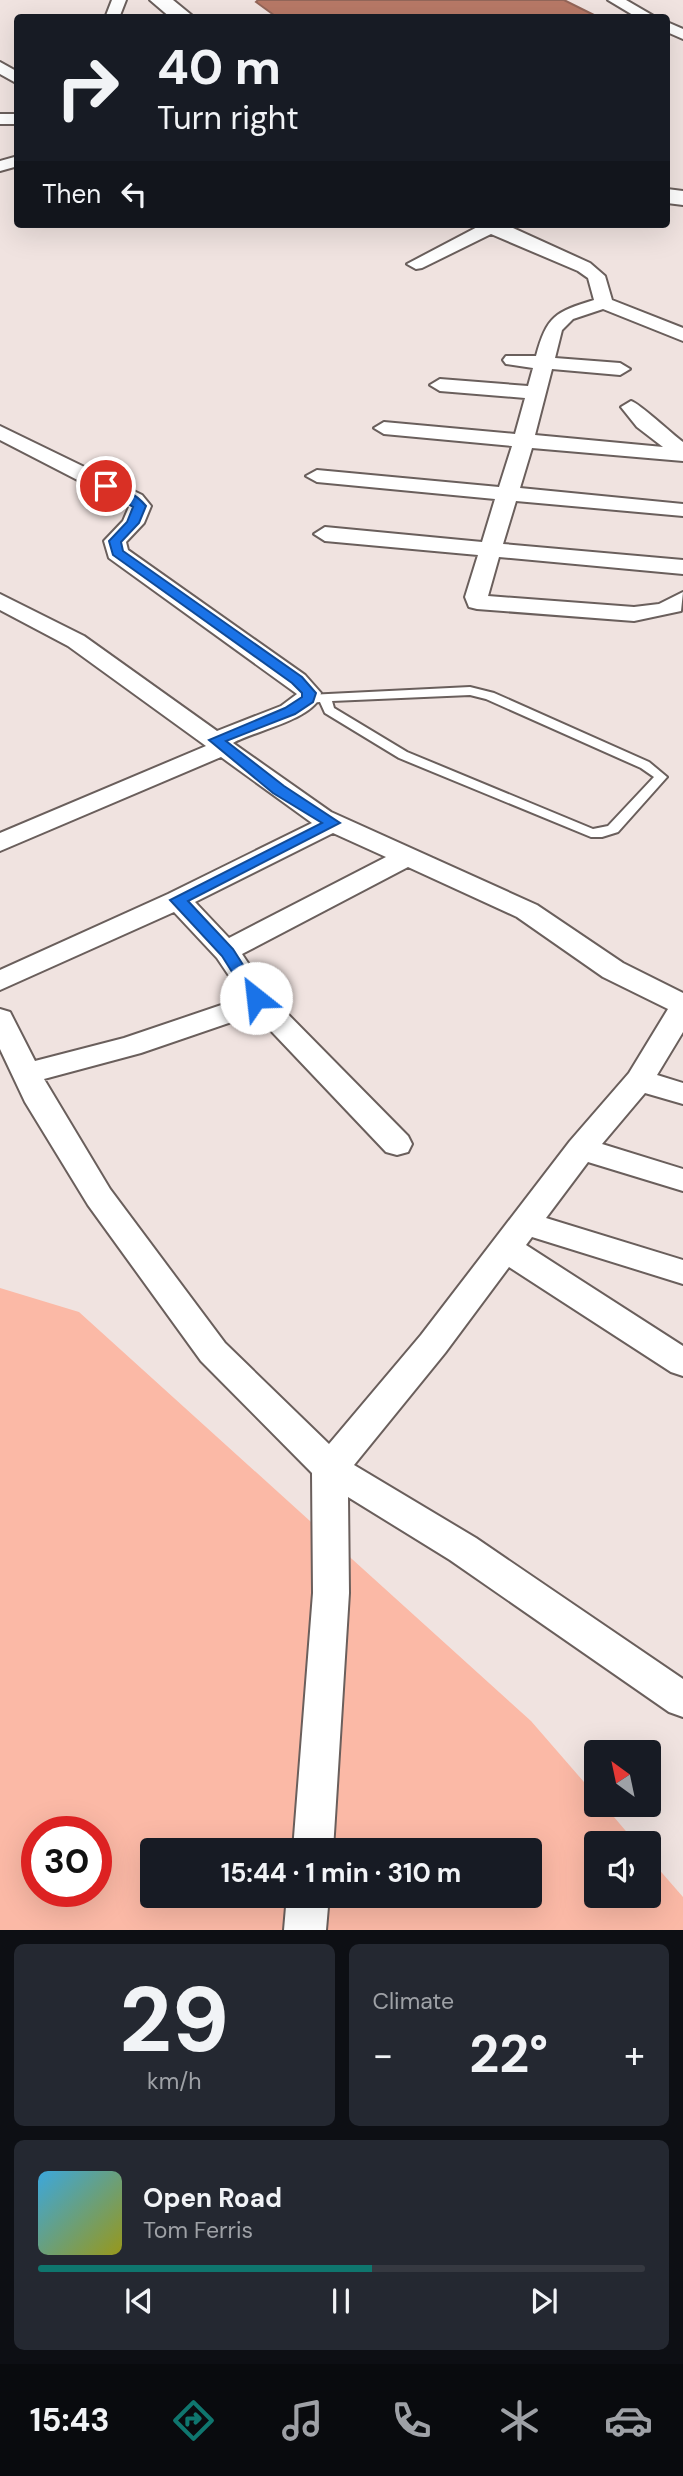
<!DOCTYPE html>
<html lang="en">
<head>
<meta charset="utf-8">
<style>
	body { margin:0; font-family:"DM Sans",sans-serif; background:#242831; color:#f1f3f6; height:100vh; display:flex; flex-direction:column; font-size:26px; white-space:nowrap }
	* { box-sizing:border-box; margin:0 }
	p { font-size:23px; color:#9ea1a6 }
	.icon { flex:none; width:38px; height:38px; fill:none; stroke:currentColor; stroke-width:2; stroke-linecap:round; stroke-linejoin:round }
	.map { position:relative; height:1930px; overflow:hidden }
	.sheet { display:flex; flex-direction:column; gap:14px; padding:14px; background:#0d0f14; flex:1 }
	.sheet>* { flex:none }
	.guide { position:absolute; left:14px; top:14px; width:656px; height:214px; border-radius:7px; box-shadow:0 7px 28px #0002; background:#171b24; color:#f1f3f6; overflow:hidden }
	.needle { width:46px; rotate:327deg }
	.controls { position:absolute; left:584px; top:1740px; display:grid; gap:14px }
	.controls a { display:grid; place-items:center; width:77px; height:77px; border-radius:7px; background:#171b24; box-shadow:0 7px 28px #0002; font-size:35px }
	.speed { position:absolute; left:21px; top:1816px; display:flex; gap:14px; font-size:35px; font-weight:700; text-align:center }
	.speed>* { display:grid; place-content:center; width:91px; height:91px; border-radius:50%; background:#171b24; box-shadow:0 7px 28px #0002; line-height:1 }
	.speed .limit { border:10px solid #d22; background:#fff; color:#111 }
	.pin { position:absolute; display:grid; place-items:center; width:60px; height:60px; color:#fff; margin:-30px; border:4px solid #fff; border-radius:50%; box-shadow:0 2px 7px #0007 }
	.me { position:absolute; width:77px; margin:-38px; rotate:331deg; stroke-linejoin:round; filter:drop-shadow(0 0 5px #0008) }
	.turn { display:flex; align-items:center; gap:24px; height:147px; padding:0 28px; font-size:32px }
	.turn .icon { width:91px; height:91px; stroke-width:2.5 }
	.turn b { display:block; font-size:49px; line-height:60px }
	.then { display:flex; align-items:center; height:66px; padding:0 28px; background:#0003; gap:14px; font-size:26px }
	.big { font-size:52px; font-weight:700; line-height:1.1 }
	.sheet .tile { flex:1; display:flex; flex-direction:column; justify-content:center; gap:10px; min-width:0; padding:0 24px; border-radius:10px; background:#242831 }
	.sheet .dial { align-items:center; gap:0 }
	.dial b { font-size:91px; line-height:1 }
	.song { display:flex; align-items:center; gap:21px }
	.cover { width:84px; height:84px; border-radius:10px; background:linear-gradient(135deg,hsl(200 70% 55%),hsl(60 70% 35%)) }
	.played { height:7px; border-radius:4px; background:linear-gradient(90deg,#0f766e 55%,#363941 55%) }
	.keys { display:flex; justify-content:space-around; direction:ltr }
	.heat { display:flex; justify-content:space-between; align-items:center; font-size:38px; direction:ltr }
	.sheet .tiles { flex:1; display:grid; gap:14px; grid-template-columns:1fr 1fr }
	.tile:last-child { grid-column:span 2 }
	.trip { position:absolute; left:140px; top:1838px; width:402px; height:70px; border-radius:7px; background:#171b24; box-shadow:0 7px 28px #0002; font-weight:700; line-height:70px; text-align:center }
	.tab-bar { display:flex; height:112px; justify-content:space-around; align-items:center; background:#090b0e; color:#9ea1a6 }
	.tab-bar .icon { width:49px; height:49px }
	.tab-bar .selected { color:#0f766e }
	.tab-bar b { font-size:32px; color:#f1f3f6 }
	.map>svg:first-child { display:block }
	.green { fill:#fbb9a6; fill-rule:evenodd }
	.water { fill:#b87967; stroke:#936659; stroke-width:2 }
	.lines { fill:none; stroke-linecap:round; stroke-linejoin:round }
	.service-casing { stroke:#6a5f5c; stroke-width:4 }
	.minor-casing { stroke:#6a5f5c; stroke-width:4 }
	.secondary-casing { stroke:#6a5f5c; stroke-width:4 }
	.service { fill:#fff; fill-rule:evenodd }
	.minor { fill:#fff; fill-rule:evenodd }
	.secondary { fill:#fff; fill-rule:evenodd }
	.route { fill:#1a73e8; stroke:#114b97; stroke-width:2 }
</style>
</head>
<body>
<div class="map">
<svg width="683" height="1930" viewBox="0 0 683 1930">
	<rect width="100%" height="100%" fill="#f0e3e0"/>
	<!-- green -->
	<path class="green" d="M0,1288l79,24 452,409 66,76v7h6l33,39h-39v52h52v-37l34,39v33h-683zM37,1832h59v60h-59zM152,1850h378v45h-378z"/>
	<!-- water -->
	<path class="water" d="M258,0h306l34,17 -320,1 -22,-16z"/>
	<g class="lines">
		<defs>
			<path id="service" d="M470,687l24,6 155,69 18,15 -49,55 -16,5h-11l-192,-79 -74,-45 -5,-11 -12,1 -6,-4 6,-4zM470,695l16,4 155,69 13,9 -46,49 -15,3 -186,-77 -73,-44 -2,-7z"/>
			<path id="minor" d="M112,0h14l-7,18h-14z
				M608,0h18l31,18h-19z
				M667,22l16,7v10l-16,-7z
				M0,62l18,10v12l-18,-10z
				M0,114h18v10h-18z
				M18,156v10l-18,5v-10z
				M483,224h21l86,39 15,13 7,24 71,28v13l-80,-32 -30,10 -11,11 -7,28 65,5 10,6 -10,6 -68,-6 -17,66 128,12 -26,-20 -16,-20 10,-6c8,2 41,33 52,41v19l-151,-13 -12,40 163,16v12l-167,-15 -13,43 180,16v14l-184,-17 -11,39 146,11 25,-3 24,-12 -2,19 -47,10 -157,-12 -8,-2 -4,-10 13,-42 -153,-14 -11,-7 11,-7 157,15 13,-43 -178,-17 -11,-6 11,-6 182,17 13,-41 -128,-12 -10,-6 10,-6 131,12 10,-36 -85,-7 -10,-6 10,-6 88,7 5,-18 -27,-4 -3,-4 3,-4h30c11,-40 19,-44 58,-56l-6,-22 -10,-7 -87,-37 -69,34 -6,1 -9,-5z
				M0,426l142,69 9,11 -7,17 -18,19 2,8 177,125 16,18c-4,26 -68,38 -88,50l98,69 206,93 86,58 60,30v39l-26,43 26,8v21l-38,-11 -43,51 81,25v22l-95,-29 -42,56 137,42v24l-151,-47 -6,8 157,101v30l-12,-4 -162,-105 -64,86 -91,112 122,73 207,141v38l-14,-5 -219,-152 -102,-63 1,96 -16,257h-40l20,-257 -1,-120 -111,-112 -113,-156 -63,-103 -25,-53v-40l10,3 25,49 89,-23 115,-39 3,-4 -25,-37 -43,-46 -174,78v-20l168,-76 144,-71 -91,-66 -221,94v-18l206,-87 -138,-100 -68,-36v-16l84,42 133,95 64,-25 16,-12 -188,-136 -5,-17 19,-20 6,-14 -3,-2 -126,-65zM333,833l53,24 -157,81 -34,-36zM408,867l109,50 86,60 65,32 -39,64 -59,68 -149,194 -92,109 -104,-101 -115,-154 -66,-110 97,-26 114,-39 131,138 11,3 11,-3 4,-8 -4,-8 -138,-140 -28,-42z
				M287,1895h42l-3,35h-42z"/>
			<path id="secondary" d="M150,0h23l22,18h-24z
				M667,189l16,2v14l-16,-2z"/>
		</defs>
		<!-- service casing -->
		<use href="#service" class="service-casing"/>
		<!-- minor casing -->
		<use href="#minor" class="minor-casing"/>
		<!-- secondary casing -->
		<use href="#secondary" class="secondary-casing"/>
		<!-- service -->
		<use href="#service" class="service"/>
		<!-- minor -->
		<use href="#minor" class="minor"/>
		<!-- secondary -->
		<use href="#secondary" class="secondary"/>
	</g>
	<!-- route -->
	<path class="route" d="M101,483c15,-1 36,12 45,23l-7,17 -18,19 2,9 179,126 14,16 -3,9 -18,12 -69,27 58,45 56,37 -152,78 45,48 31,49 -2,4h-11l-29,-46 -52,-56 152,-77 -49,-30 -64,-53 76,-32 17,-11v-4l-10,-10 -179,-128 -4,-14 18,-19 6,-15 -32,-19z"/>
</svg>
<div class="controls">
<a><svg class="needle" viewBox="-14 -14 28 28"><path d="M0-13l5 13h-10z" fill="#e53935"/><path d="M0 13l5-13h-10z" fill="#9ea1a6"/></svg></a>
<a><svg class="icon" aria-label="sound" viewBox="0 0 24 24"><path d="M4 9h4l5-4v14l-5-4H4zM17 9q2 3 0 6"/></svg></a>
</div>
<div class="speed"><div class="limit">30</div></div>
<div class="pin" style="left:106px;top:486px;background:#d93025"><svg class="icon" aria-label="arrive" viewBox="0 0 24 24"><path d="M6 21V4h12l-3 4 3 4H6"/></svg></div>
<svg class="me" style="left:256px;top:998px" viewBox="-20 -20 40 40"><circle r="19" fill="#fff"/><path d="M0-13L10 11 0 6-10 11z" fill="#1a73e8"/></svg>
<div class="trip">15:44 · 1 min · 310 m</div>
<div class="guide">
<div class="turn"><svg class="icon" aria-label="right" viewBox="0 0 24 24"><path d="M7 20v-9h11M14 6l5 5-5 5"/></svg><div><b>40 m</b>Turn right</div></div>
<div class="then">Then<svg class="icon" aria-label="left" viewBox="0 0 24 24"><path d="M17 20v-9H6M10 6l-5 5 5 5"/></svg></div>
</div>
</div>
<section class="sheet">
<div class="tiles">
<div class="tile dial"><b>29</b><p>km/h</p></div>
<div class="tile"><p>Climate</p>
<div class="heat"><a>−</a><b class="big">22°</b><a>+</a></div>
</div>
<div class="tile">
<div class="song"><i class="cover"></i><div><b>Open Road</b><p>Tom Ferris</p></div></div>
<div class="played"></div>
<div class="keys"><svg class="icon" aria-label="previous" viewBox="0 0 24 24"><path d="M18 5L8 12l10 7zM5 5v14"/></svg><svg class="icon" aria-label="pause" viewBox="0 0 24 24"><path d="M8 5v14M16 5v14"/></svg><svg class="icon" aria-label="next" viewBox="0 0 24 24"><path d="M6 5l10 7-10 7zM19 5v14"/></svg></div>
</div>
</div>
</section>
<nav class="tab-bar">
<b>15:43</b>
<svg class="icon selected" aria-label="directions" viewBox="0 0 24 24"><path d="M12 3l9 9-9 9-9-9zM9 14v-3h6M13 9l2 2-2 2"/></svg>
<svg class="icon" aria-label="music" viewBox="0 0 24 24"><path d="M9 18V5l10-2v13"/><circle cx="6" cy="18" r="3"/><circle cx="16" cy="16" r="3"/></svg>
<svg class="icon" aria-label="phone" viewBox="0 0 24 24"><path d="M5 4h4l2 5-3 2q2 4 5 5l2-3 5 2v4C11 20 4 13 5 4z"/></svg>
<svg class="icon" aria-label="climate" viewBox="0 0 24 24"><path d="M12 3v18M4 7l16 10M4 17L20 7"/></svg>
<svg class="icon" aria-label="car" viewBox="0 0 24 24"><path d="M5 17H2v-5l4-1 3-4h7l3 4 3 1v5h-3M9 17h6M6 11h13"/><circle cx="7" cy="17" r="2"/><circle cx="17" cy="17" r="2"/></svg>
</nav>
</body>
</html>
